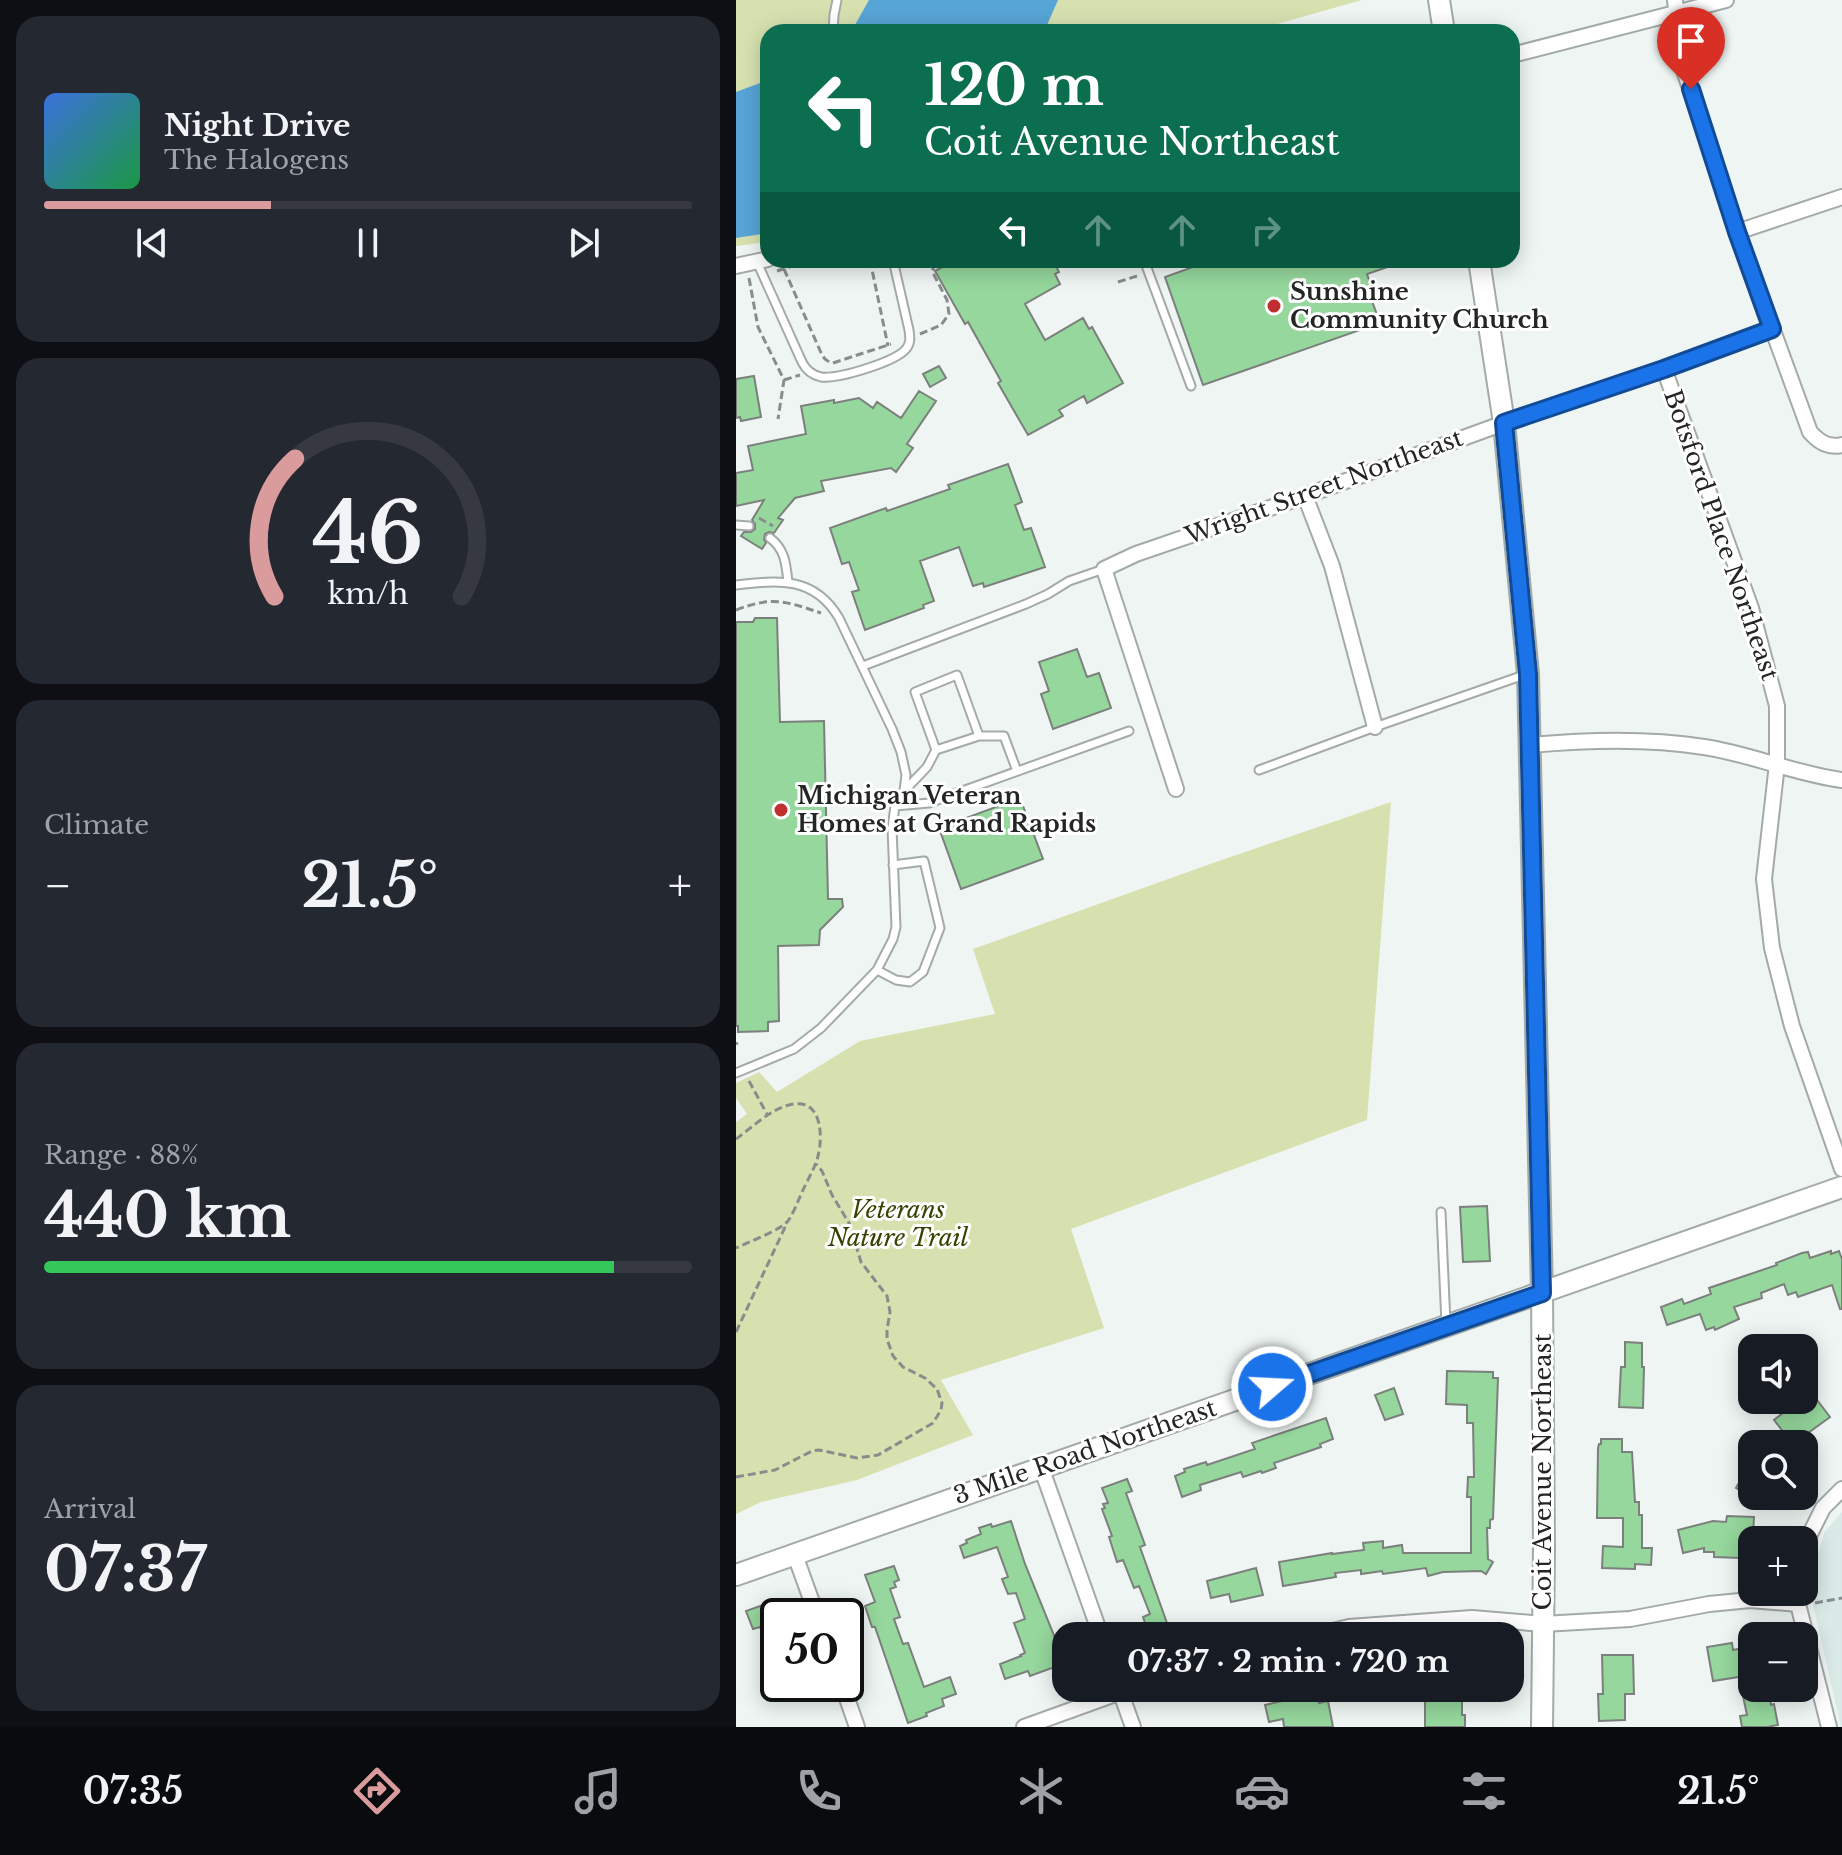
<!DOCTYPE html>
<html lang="en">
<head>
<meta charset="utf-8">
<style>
	body { margin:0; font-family:"Libre Baskerville",serif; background:#242831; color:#f1f3f6; height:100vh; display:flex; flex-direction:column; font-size:30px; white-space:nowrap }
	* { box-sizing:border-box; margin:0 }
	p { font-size:26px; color:#9ea1a6 }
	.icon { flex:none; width:44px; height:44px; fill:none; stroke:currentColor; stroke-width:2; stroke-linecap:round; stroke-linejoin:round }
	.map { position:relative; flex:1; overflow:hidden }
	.drawer { display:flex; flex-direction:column; gap:16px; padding:16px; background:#0d0f14; width:736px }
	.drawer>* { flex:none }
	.guide { position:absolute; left:24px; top:24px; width:760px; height:244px; border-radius:24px; box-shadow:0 4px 20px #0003; background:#0b6e4f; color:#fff; overflow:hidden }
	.buttons { position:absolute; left:1002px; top:1334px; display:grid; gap:16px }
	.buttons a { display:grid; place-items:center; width:80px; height:80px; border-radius:16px; background:#171b24; box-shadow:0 4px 20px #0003; font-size:40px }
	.speed { position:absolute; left:24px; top:1598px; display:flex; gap:16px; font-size:40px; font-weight:700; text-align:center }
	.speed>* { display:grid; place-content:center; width:104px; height:104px; border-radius:50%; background:#171b24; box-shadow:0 4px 20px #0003; line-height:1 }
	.speed .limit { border:4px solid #111; border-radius:12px; background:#fff; color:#111 }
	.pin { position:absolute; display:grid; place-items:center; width:68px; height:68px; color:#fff; margin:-82px -34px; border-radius:50% 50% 50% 0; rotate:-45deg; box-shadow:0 0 8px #0007 }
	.pin .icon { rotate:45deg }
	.me { position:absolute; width:88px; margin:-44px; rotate:71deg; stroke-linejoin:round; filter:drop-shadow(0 0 6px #0008) }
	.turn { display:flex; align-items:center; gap:28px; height:168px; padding:0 32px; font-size:36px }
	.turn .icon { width:104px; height:104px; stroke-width:2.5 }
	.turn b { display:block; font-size:56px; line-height:68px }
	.lanes { display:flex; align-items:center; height:76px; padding:0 32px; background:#0003; justify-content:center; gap:40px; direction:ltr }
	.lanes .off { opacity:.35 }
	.big { font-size:60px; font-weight:700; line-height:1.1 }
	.drawer .tile { flex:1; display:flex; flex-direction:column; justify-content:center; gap:12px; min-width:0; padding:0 28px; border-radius:24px; background:#242831 }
	.drawer .dial { align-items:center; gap:0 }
	.dial svg { height:208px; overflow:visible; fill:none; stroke:#363941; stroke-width:7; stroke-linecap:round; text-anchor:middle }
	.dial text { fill:#f1f3f6; stroke:none }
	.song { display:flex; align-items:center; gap:24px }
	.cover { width:96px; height:96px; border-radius:12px; background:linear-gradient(135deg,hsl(220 70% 55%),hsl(140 70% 35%)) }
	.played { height:8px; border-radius:4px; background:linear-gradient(90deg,#da9b9c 35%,#363941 35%) }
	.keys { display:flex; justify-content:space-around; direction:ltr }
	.heat { display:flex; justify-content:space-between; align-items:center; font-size:44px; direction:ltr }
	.charge { height:12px; border-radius:6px; background:linear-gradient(90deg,#34c759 88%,#363941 0) }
	.trip { position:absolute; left:316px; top:1622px; width:472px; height:80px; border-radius:24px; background:#171b24; box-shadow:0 4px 20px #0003; font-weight:700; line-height:80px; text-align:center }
	.dock { display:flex; height:128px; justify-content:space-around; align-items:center; background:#090b0e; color:#9ea1a6 }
	.dock .icon { width:56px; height:56px }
	.dock .on { color:#da9b9c }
	.dock b { font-size:36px; color:#f1f3f6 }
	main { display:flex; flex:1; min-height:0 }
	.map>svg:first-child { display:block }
	.built { fill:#daeae6 }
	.green { fill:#d7e1b0 }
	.water { fill:#57a5d7 }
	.building { fill:#95d79c; stroke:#7c807c; stroke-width:2 }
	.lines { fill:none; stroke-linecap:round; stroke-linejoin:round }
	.lane-casing { stroke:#a3aaa8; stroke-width:11 }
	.street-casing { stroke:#a3aaa8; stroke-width:18 }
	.secondary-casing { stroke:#a3aaa8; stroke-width:24 }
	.path { stroke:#888d8c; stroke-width:3; stroke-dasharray:8 4; stroke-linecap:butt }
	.lane { stroke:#fff; stroke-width:7 }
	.street { stroke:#fff; stroke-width:14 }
	.secondary { stroke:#fff; stroke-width:20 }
	.route-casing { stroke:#114b97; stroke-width:20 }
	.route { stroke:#1a73e8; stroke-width:14 }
	.poi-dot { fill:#be2f2e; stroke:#fff; stroke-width:3 }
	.labels { text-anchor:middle; stroke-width:6; stroke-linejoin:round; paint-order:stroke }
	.poi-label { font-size:24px; font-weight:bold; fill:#232625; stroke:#fff; text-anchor:start }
	.street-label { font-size:24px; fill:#232625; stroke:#fff }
	.park-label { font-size:24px; font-style:italic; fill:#3a4202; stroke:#fff }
</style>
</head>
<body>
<main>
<section class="drawer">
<div class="tile">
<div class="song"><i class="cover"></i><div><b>Night Drive</b><p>The Halogens</p></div></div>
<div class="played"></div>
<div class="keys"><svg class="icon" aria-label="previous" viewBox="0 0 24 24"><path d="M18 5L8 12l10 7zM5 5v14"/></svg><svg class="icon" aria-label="pause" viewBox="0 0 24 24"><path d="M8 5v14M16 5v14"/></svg><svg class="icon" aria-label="next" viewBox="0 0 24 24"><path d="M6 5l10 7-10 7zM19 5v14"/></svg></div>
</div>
<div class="tile dial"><svg viewBox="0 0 100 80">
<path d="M14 69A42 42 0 1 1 86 69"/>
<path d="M14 69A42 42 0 0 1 22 16" stroke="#da9b9c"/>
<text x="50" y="56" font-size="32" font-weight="700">46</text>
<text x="50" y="72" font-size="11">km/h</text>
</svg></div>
<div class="tile"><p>Climate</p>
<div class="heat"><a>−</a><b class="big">21.5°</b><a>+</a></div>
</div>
<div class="tile"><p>Range · 88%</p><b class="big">440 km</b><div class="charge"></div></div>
<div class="tile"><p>Arrival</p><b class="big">07:37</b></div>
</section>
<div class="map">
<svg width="1106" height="1727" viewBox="0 0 1106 1727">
	<rect width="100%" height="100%" fill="#eef5f3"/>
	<!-- built -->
	<path class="built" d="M1106,1512v215h-1l-32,-140 15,-54z"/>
	<!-- green -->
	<path class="green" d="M0,0h626l-113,32h-481v210l-32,4z
		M655,802l-24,318 -296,109 33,99 -163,52 32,55 -116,45 -96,22 -25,12v-392l11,-8 -11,-16v-15l23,-11 18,20 83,-51 135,-27 -22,-65 240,-86z"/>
	<!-- water -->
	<path class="water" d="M133,0h189l-14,32h-193z
		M32,80v156l-6,-2 -26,4v-146z"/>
	<!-- building -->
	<path class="building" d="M219,260h98l6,12 -4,2 5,10 -35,20 20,36 38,-22 6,11 3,-2 31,56 -36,20 -3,-7 -25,14 4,6 -35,19 -30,-52 3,-2 -33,-59 -3,2 -30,-53z
		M476,260h190v2l-35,12 5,14 -4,2 12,33 -177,62 -38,-108z
		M203,366l7,12 -16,9 -7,-13z
		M18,376l7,41 -20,4 -1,-4 -4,1v-39z
		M183,391l17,10 -29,43 6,4 -17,24 -5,-4 -70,13 3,10 -29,7 -17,20 5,2 -9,13 -5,-1 -4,2 -1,5 2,4 -4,6 -21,-13 3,-4h7l4,-3v-5l-3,-4 12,-20 -28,6v-33l17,-3 -5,-24 58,-12 -5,-28 33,-6v3l25,-5 14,10 4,-6 24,16z
		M272,464l14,38 -7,3 9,25 7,-2 14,39 -61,20 -1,-4 -10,3 -14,-39 -39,14 14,40 -11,4 1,3 -59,22 -13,-38 7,-2 -10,-28 -7,2 -12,-36 56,-20 1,3 63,-22 -2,-4z
		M19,618h22l3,104 44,-1 4,178h14l1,8 -23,23 -1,15 -41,1 1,75 -11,1v9l-30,1v-6h-2v-404h17z
		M341,649l10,28 12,-4 12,35 -58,21 -12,-35 8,-3 -10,-29z
		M284,798l23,61 -82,30 -22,-61z
		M751,1206l3,55 -27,1 -3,-55z
		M1095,1251v3l8,-3 3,8v50h-2l-8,-24 -34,12 -2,-5 -8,3 -4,-11 -23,9 1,5 -28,9 5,12 -24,11 -1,-3 -8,3 -6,-16 -33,11 -6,-18 21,-8 2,5 27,-10 -2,-6 68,-23 -1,-2 26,-10 6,-1 2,6z
		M889,1342l17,1v24h2l-1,41 -24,-1 2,-40h4z
		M711,1371l46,1v6h5l-5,141 -3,1v8h-3l1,31 5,3 -7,12 -5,-3 -38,1 -15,4 -2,-8 -43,6 -1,-3 -21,3v-4l-26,3 1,4 -53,9 -4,-24 53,-9v1l32,-4 -1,-7 20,-2v7l19,-3 1,8h68v-56h-4l1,-20h6l-1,-54h-6v-18l-21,-1z
		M658,1388l9,26 -18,6 -10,-25z
		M1075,1392l19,25 -37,27 -19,-24 14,-11 -7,-9h23v-2z
		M590,1418l7,21 -13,5 1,3 -47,16 2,5 -14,5 -1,-2 -18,6 -2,-5 -41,13 1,5 -19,7 -7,-21 10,-4 -1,-3 22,-7 1,3 48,-16 -3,-6z
		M865,1439h21v13h10l3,50h4v13h3v33h10l-1,17 -16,-1v5l-33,-1 1,-22 20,1v-29h-26l1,-70 1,-4h2z
		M1016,1460v38l-16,-10z
		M391,1479l5,12 -6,2 19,52 -5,2 28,79 -19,8 -6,-17 7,-3 -11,-28 -5,2 -11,-28 -6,2 -8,-25 3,-1 -10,-27 3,-1 -2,-4 5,-1 -6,-15z
		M991,1516l27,1 -2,35h-11v6l-27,-1v-5h-10v-4l-21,5 -5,-23 35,-9 13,1z
		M275,1521l14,43 39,96 -2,1 1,3 -33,12 -2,-5 -23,8 -5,-15 21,-8 -1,-1 5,-2 -11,-30 11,-4 -9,-26 -8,1 -6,-15 6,-2 -11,-30 -33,11 -4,-12 7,-3 -1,-3 15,-6 -2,-6 12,-4 1,3z
		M158,1566l5,14 -5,2 2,5 -6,2 10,28 -6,2 9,25 5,-1 16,44 26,-10 6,17 -14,5 2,7 -18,7 1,3 -19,7 -33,-96h-3l-7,-21 10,-4 -10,-27z
		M520,1568l7,27 -32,7 -2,-8 -18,4 -4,-17z
		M27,1605l15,31 -13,5 -5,-14 -7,2 -7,-18z
		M996,1643l1,7 15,-3 2,9h2v36l16,-3 3,16 3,-1 4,21 -11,2h-25l-2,-11 7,-1 -8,-38 -26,4 -6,-34z
		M866,1655h31l1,39h-9v26l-26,1 -1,-27h5z
		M691,1688h35v27h3v12h-40v-31h2z
		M556,1690l1,2 10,-2v3l13,-3 3,13 9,-2 5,26h-49l-1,-8 -14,3 -4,-17 17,-4 -2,-8z"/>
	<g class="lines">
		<defs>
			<path id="lane" d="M97,32l1,-17 3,-15
				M408,260l47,126
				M21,262l45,100c4,8 10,13 19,15 18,2 74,-15 85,-28 5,-6 4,-12 3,-19l-16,-70
				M0,525l13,1
				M34,538c15,11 16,26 18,44
				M0,585c43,-5 78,-9 103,33l53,111 9,23 5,23 -2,16 -9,15 -3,22 4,99 -3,12 -16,31 -56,58 -27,21 -58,24
				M127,666l163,-62 22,-10 21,-13 35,-12
				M200,750l43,-14h25l13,35
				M523,770l116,-43 149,-52
				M169,790l22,-23 9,-17 -21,-58 42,-17 22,61
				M159,806l34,-3 200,-72
				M141,970l19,10 14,2 13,-10 17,-44 -16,-67 -31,4
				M705,1212l5,112"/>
			<path id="street" d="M939,0l6,61 56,171 73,200c9,10 18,16 32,13
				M776,55l214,-55
				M1001,232l105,-35
				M0,266l32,-7
				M928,369l87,239 26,98v58l-13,115 8,69 20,78 50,143
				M569,496l27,70 43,161
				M794,745c58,-5 116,-7 174,2 47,7 91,27 138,33
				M440,789l-72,-220 32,-15 169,-58 199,-73 160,-54 108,-40
				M305,1467l60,169
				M1068,1546l19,-38 19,-19
				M59,1555l22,61
				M1062,1592v12l31,123
				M576,1636l37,-9 123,-9 71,6 87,-5 79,-15 41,-4 48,4
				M106,1684l15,43
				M383,1688l14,39
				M288,1727l108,-39"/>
			<path id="secondary" d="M703,0l5,32
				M743,260l25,163 24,251 14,619 2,255 -2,179
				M0,1575l1106,-388"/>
		</defs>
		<!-- lane casing -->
		<use href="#lane" class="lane-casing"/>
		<!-- street casing -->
		<use href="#street" class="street-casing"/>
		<!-- secondary casing -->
		<use href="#secondary" class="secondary-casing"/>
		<!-- path -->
		<path class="path" d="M134,260l18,86
			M48,269l38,86 3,4 7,5
			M41,271l34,-11
			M13,278l9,49 26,53 -6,39
			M382,282l19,-6
			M184,334l21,-9 8,-11 -2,-14 -15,-29 2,-4 12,-7
			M97,363l58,-19
			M48,380l16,-5
			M23,518l14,8
			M0,610c37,-14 49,-9 85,3
			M0,1044l2,-1
			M13,1081l19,35
			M0,1139c17,-12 36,-32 58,-35 28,-4 29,33 24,52 -3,12 -10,23 -15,34 -4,8 -11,28 -17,33 -7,7 -39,20 -50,25
			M0,1332l51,-109
			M0,1477l39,-7 37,-19 7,-1 38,8 21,-3 55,-32 8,-13 1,-7 -5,-14 -12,-11 -22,-11 -10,-11 -6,-17v-9l3,-18 -3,-16 -26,-34 -12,-39 -17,-28 -10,-24 -6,-7
			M1079,1603l27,-5"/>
		<!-- lane -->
		<use href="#lane" class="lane"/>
		<!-- street -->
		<use href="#street" class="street"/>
		<!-- secondary -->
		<use href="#secondary" class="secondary"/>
	</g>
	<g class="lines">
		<defs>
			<path id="route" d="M536,1387l270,-94 -14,-619 -24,-251 160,-54 108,-40 -35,-97 -46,-143"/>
		</defs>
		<!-- route casing -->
		<use href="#route" class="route-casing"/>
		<!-- route -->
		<use href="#route" class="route"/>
	</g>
	<!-- markers -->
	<g class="poi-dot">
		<circle cx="538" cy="306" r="8"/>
		<circle cx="45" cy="810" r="8"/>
	</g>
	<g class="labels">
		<!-- poi labels -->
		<g class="poi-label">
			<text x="554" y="300">Sunshine<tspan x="554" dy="28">Community Church</tspan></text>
			<text x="61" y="804">Michigan Veteran<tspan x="61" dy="28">Homes at Grand Rapids</tspan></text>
		</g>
		<!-- street labels -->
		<g class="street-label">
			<text transform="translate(588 487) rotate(-20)" y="8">Wright Street Northeast</text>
			<text transform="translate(985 535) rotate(71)" y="8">Botsford Place Northeast</text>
			<text transform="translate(349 1452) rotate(-19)" y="8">3 Mile Road Northeast</text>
			<text transform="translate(807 1472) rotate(-90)" y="8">Coit Avenue Northeast</text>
		</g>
		<!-- park labels -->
		<g class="park-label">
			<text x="162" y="1218">Veterans<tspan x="162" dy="28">Nature Trail</tspan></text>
		</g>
	</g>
</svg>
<div class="buttons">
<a><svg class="icon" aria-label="sound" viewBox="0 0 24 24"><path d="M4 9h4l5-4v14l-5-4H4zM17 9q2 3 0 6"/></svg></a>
<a><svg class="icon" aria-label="search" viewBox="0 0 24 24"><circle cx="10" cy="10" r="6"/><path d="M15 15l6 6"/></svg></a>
<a>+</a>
<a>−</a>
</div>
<div class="speed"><div class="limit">50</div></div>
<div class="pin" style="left:955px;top:89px;background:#d93025"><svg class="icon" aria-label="arrive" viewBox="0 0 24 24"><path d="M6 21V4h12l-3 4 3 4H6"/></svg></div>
<svg class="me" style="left:536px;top:1387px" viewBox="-20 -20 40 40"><circle r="17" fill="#1a73e8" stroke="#fff" stroke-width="3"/><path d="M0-11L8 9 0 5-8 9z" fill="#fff"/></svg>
<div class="trip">07:37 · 2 min · 720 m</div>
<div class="guide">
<div class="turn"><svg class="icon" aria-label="left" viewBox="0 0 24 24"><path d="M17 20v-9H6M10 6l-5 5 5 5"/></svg><div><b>120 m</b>Coit Avenue Northeast</div></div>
<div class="lanes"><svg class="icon" aria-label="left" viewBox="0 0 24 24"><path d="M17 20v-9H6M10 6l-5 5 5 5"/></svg><svg class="icon off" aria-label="ahead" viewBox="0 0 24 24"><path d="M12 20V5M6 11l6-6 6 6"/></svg><svg class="icon off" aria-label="ahead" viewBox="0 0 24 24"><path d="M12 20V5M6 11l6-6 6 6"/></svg><svg class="icon off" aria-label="right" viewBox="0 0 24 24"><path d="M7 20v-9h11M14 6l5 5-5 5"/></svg></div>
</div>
</div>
</main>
<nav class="dock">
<b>07:35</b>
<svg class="icon on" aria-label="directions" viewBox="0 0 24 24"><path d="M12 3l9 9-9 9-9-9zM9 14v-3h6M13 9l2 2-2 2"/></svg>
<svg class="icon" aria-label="music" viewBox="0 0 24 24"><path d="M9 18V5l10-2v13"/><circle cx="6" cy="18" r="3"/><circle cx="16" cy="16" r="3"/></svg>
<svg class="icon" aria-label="phone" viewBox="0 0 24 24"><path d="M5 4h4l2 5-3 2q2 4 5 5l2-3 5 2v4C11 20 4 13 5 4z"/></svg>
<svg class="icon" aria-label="climate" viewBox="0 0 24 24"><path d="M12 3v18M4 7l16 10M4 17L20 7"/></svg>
<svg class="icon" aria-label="car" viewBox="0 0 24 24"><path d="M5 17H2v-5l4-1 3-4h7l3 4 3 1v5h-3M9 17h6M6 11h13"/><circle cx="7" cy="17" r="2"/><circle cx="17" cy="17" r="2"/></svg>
<svg class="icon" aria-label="filters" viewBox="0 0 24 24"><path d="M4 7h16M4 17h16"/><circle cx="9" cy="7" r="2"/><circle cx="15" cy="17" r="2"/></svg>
<b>21.5°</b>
</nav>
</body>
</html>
